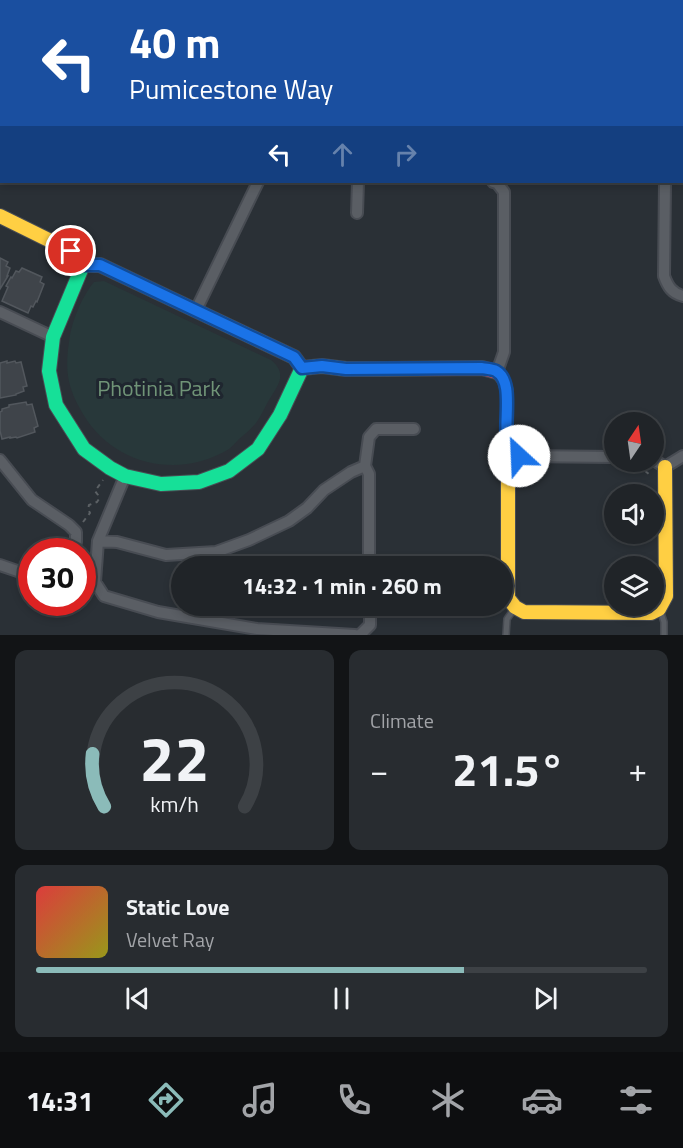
<!DOCTYPE html>
<html lang="en">
<head>
<meta charset="utf-8">
<style>
	body { margin:0; font-family:"Titillium Web",sans-serif; background:#282c30; color:#f1f3f6; height:100vh; display:flex; flex-direction:column; font-size:22px; white-space:nowrap }
	* { box-sizing:border-box; margin:0 }
	p { font-size:20px; color:#a2a4a8 }
	.icon { flex:none; width:33px; height:33px; fill:none; stroke:currentColor; stroke-width:2; stroke-linecap:round; stroke-linejoin:round }
	.map { position:relative; height:635px; overflow:hidden }
	.details { display:flex; flex-direction:column; gap:15px; padding:15px; background:#121416; flex:1 }
	.details>* { flex:none }
	.guide { position:absolute; left:0px; top:0px; width:684px; height:183px; box-shadow:0 3px 9px #0003,0 0 0 2px #3d4145; background:#1a4fa0; color:#fff; overflow:hidden }
	.needle { width:39px; rotate:13deg }
	.controls { position:absolute; left:604px; top:412px; display:grid; gap:12px }
	.controls a { display:grid; place-items:center; width:60px; height:60px; border-radius:50%; background:#202428; box-shadow:0 3px 9px #0003,0 0 0 2px #3d4145; font-size:30px }
	.speed { position:absolute; left:18px; top:538px; display:flex; gap:12px; font-size:30px; font-weight:700; text-align:center }
	.speed>* { display:grid; place-content:center; width:78px; height:78px; border-radius:50%; background:#202428; box-shadow:0 3px 9px #0003,0 0 0 2px #3d4145; line-height:1 }
	.speed .limit { border:9px solid #d22; background:#fff; color:#111 }
	.pin { position:absolute; display:grid; place-items:center; width:51px; height:51px; color:#fff; margin:-26px; border:3px solid #fff; border-radius:50%; box-shadow:0 2px 6px #0007 }
	.me { position:absolute; width:66px; margin:-33px; rotate:335deg; stroke-linejoin:round; filter:drop-shadow(0 0 4px #0008) }
	.turn { display:flex; align-items:center; gap:21px; height:126px; padding:0 30px; font-size:27px }
	.turn .icon { width:78px; height:78px; stroke-width:2.5 }
	.turn b { display:block; font-size:42px; line-height:51px }
	.lanes { display:flex; align-items:center; height:57px; padding:0 30px; background:#0003; justify-content:center; gap:30px; direction:ltr }
	.lanes .off { opacity:.35 }
	.big { font-size:45px; font-weight:700; line-height:1.1 }
	.details .widget { flex:1; display:flex; flex-direction:column; justify-content:center; gap:9px; min-width:0; padding:0 21px; border-radius:12px; background:#282c30 }
	.details .dial { align-items:center; gap:0 }
	.dial svg { height:156px; overflow:visible; fill:none; stroke:#3d4145; stroke-width:7; stroke-linecap:round; text-anchor:middle }
	.dial text { fill:#f1f3f6; stroke:none }
	.song { display:flex; align-items:center; gap:18px }
	.cover { width:72px; height:72px; border-radius:9px; background:linear-gradient(135deg,hsl(0 70% 55%),hsl(60 70% 35%)) }
	.played { height:6px; border-radius:3px; background:linear-gradient(90deg,#8bbbb9 70%,#3d4145 70%) }
	.keys { display:flex; justify-content:space-around; direction:ltr }
	.heat { display:flex; justify-content:space-between; align-items:center; font-size:33px; direction:ltr }
	.details .tiles { flex:1; display:grid; gap:15px; grid-template-columns:1fr 1fr }
	.widget:last-child { grid-column:span 2 }
	.trip { position:absolute; left:171px; top:556px; width:342px; height:60px; border-radius:30px; background:#202428; box-shadow:0 3px 9px #0003,0 0 0 2px #3d4145; font-weight:700; line-height:60px; text-align:center }
	.tab-bar { display:flex; height:96px; justify-content:space-around; align-items:center; background:#0d0e10; color:#a2a4a8 }
	.tab-bar .icon { width:42px; height:42px }
	.tab-bar .on { color:#8bbbb9 }
	.tab-bar b { font-size:27px; color:#f1f3f6 }
	.map>svg:first-child { display:block }
	.park { fill:#28383a }
	.building { fill:#3f444a; stroke:#52575d; stroke-width:1.5 }
	.lines { fill:none; stroke-linecap:round; stroke-linejoin:round }
	.lane-casing { stroke:#484c53; stroke-width:8 }
	.street-casing { stroke:#484c53; stroke-width:14 }
	.fast-casing { stroke:#484c53; stroke-width:16 }
	.slow-casing { stroke:#484c53; stroke-width:16 }
	.jam-casing { stroke:#484c53; stroke-width:16 }
	.path { stroke:#5c6165; stroke-width:2; stroke-dasharray:4.5 4.5; stroke-linecap:butt }
	.lane { stroke:#5a5e64; stroke-width:5 }
	.street { stroke:#5a5e64; stroke-width:10 }
	.fast { stroke:#16e098; stroke-width:14 }
	.slow { stroke:#ffcf43; stroke-width:14 }
	.jam { stroke:#f24e42; stroke-width:14 }
	.route-casing { stroke:#114b97; stroke-width:15 }
	.route { stroke:#1a73e8; stroke-width:10 }
	.labels { text-anchor:middle; stroke-width:6; stroke-linejoin:round; paint-order:stroke }
	.park-label { font-size:22px; fill:#709477; stroke:#1f262f }
</style>
</head>
<body>
<div class="map">
<svg width="683" height="635" viewBox="0 0 683 635">
	<rect width="100%" height="100%" fill="#2a3036"/>
	<!-- park -->
	<path class="park" d="M104,281l167,79c17,14 7,25 -2,40 -4,7 -8,16 -13,23 -5,6 -11,11 -17,16 -3,3 -6,7 -10,10 -50,31 -116,16 -146,-35 -7,-12 -13,-24 -15,-38 -2,-13 0,-28 2,-41 3,-17 13,-40 24,-53z"/>
	<!-- building -->
	<path class="building" d="M0,258l8,4 -2,4 4,2 -3,8h1l-8,13z
		M22,268l20,9 -2,5 4,2 -7,18 -1,-1 -3,6 -2,-1 -3,7 -26,-12 6,-14 -2,-1 5,-9 1,1 4,-7 3,1z
		M7,361v2l8,-2 1,2 5,-1 6,24 -4,1 1,4 -8,3v1l-16,3v-35z
		M26,402l1,3 5,-1 6,22 -4,2 1,4 -18,6 -1,-1 -6,1v-1l-8,2 -2,-8v-19l2,-1v-2l7,-2v-2z"/>
	<g class="lines">
		<defs>
			<path id="lane" d="M660,610l4,12v13
				M506,635l1,-16 7,-10"/>
			<path id="street" d="M342,2v-2
				M0,40h2
				M493,182l4,1 7,9v160l-7,20 7,9 3,10v44l2,12 10,9 96,1
				M665,182l-1,94c4,11 8,17 19,20
				M357,213l1,-31
				M196,310l62,-128
				M0,312l53,25
				M0,460l32,40 37,25 7,7v10l-5,10
				M654,460l11,7 18,-11
				M125,476l-27,65 -3,41 9,14 54,16 99,17 98,6
				M98,541l19,1 49,13 50,-3 33,-12 40,-19 18,-13 17,-18 27,-18 14,-6
				M0,565l32,11
				M369,567v-93l-4,-8 4,-29 7,-8h38
				M360,635l10,-10v-19"/>
			<path id="fast" d="M83,265l-30,72 -4,34 7,34 28,44 26,19 15,8 36,8 38,-2 30,-11 29,-22 22,-34 22,-47"/>
			<path id="slow" d="M156,0l3,2
				M0,216l71,35 12,14h17l194,92 8,11 20,-2 24,3h40
				M519,456l-9,16 -2,12v114l7,9 9,5 127,1 8,-4 7,-13 -1,-129"/>
			<path id="jam" d="M682,64h1
				M386,369l96,-1 15,4"/>
		</defs>
		<!-- lane casing -->
		<use href="#lane" class="lane-casing"/>
		<!-- street casing -->
		<use href="#street" class="street-casing"/>
		<!-- fast casing -->
		<use href="#fast" class="fast-casing"/>
		<!-- slow casing -->
		<use href="#slow" class="slow-casing"/>
		<!-- jam casing -->
		<use href="#jam" class="jam-casing"/>
		<!-- path -->
		<path class="path" d="M116,0l3,2
			M190,0l3,2
			M323,2l1,-2
			M1,15h1
			M682,47h1
			M682,162l1,-1
			M463,182v3
			M633,462l1,6 9,1 8,7
			M83,522l7,-9 -2,-4 1,-4 8,-3 2,-3 -1,-4 -3,-4 8,-11"/>
		<!-- lane -->
		<use href="#lane" class="lane"/>
		<!-- street -->
		<use href="#street" class="street"/>
		<!-- fast -->
		<use href="#fast" class="fast"/>
		<!-- slow -->
		<use href="#slow" class="slow"/>
		<!-- jam -->
		<use href="#jam" class="jam"/>
	</g>
	<g class="lines">
		<defs>
			<path id="route" d="M71,251l12,14h17l194,92 8,11 20,-2 24,3 136,-1c4,1 10,1 14,3 20,11 5,56 13,75 2,4 6,7 10,10"/>
		</defs>
		<!-- route casing -->
		<use href="#route" class="route-casing"/>
		<!-- route -->
		<use href="#route" class="route"/>
	</g>
	<g class="labels">
		<!-- park labels -->
		<g class="park-label">
			<text x="159" y="396">Photinia Park</text>
		</g>
	</g>
</svg>
<div class="controls">
<a><svg class="needle" viewBox="-14 -14 28 28"><path d="M0-13l5 13h-10z" fill="#e53935"/><path d="M0 13l5-13h-10z" fill="#a2a4a8"/></svg></a>
<a><svg class="icon" aria-label="sound" viewBox="0 0 24 24"><path d="M4 9h4l5-4v14l-5-4H4zM17 9q2 3 0 6"/></svg></a>
<a><svg class="icon" aria-label="layers" viewBox="0 0 24 24"><path d="M12 4l9 5-9 5-9-5zM3 14l9 5 9-5"/></svg></a>
</div>
<div class="speed"><div class="limit">30</div></div>
<div class="pin" style="left:71px;top:251px;background:#d93025"><svg class="icon" aria-label="arrive" viewBox="0 0 24 24"><path d="M6 21V4h12l-3 4 3 4H6"/></svg></div>
<svg class="me" style="left:519px;top:456px" viewBox="-20 -20 40 40"><circle r="19" fill="#fff"/><path d="M0-13L10 11 0 6-10 11z" fill="#1a73e8"/></svg>
<div class="trip">14:32 · 1 min · 260 m</div>
<div class="guide">
<div class="turn"><svg class="icon" aria-label="left" viewBox="0 0 24 24"><path d="M17 20v-9H6M10 6l-5 5 5 5"/></svg><div><b>40 m</b>Pumicestone Way</div></div>
<div class="lanes"><svg class="icon" aria-label="left" viewBox="0 0 24 24"><path d="M17 20v-9H6M10 6l-5 5 5 5"/></svg><svg class="icon off" aria-label="ahead" viewBox="0 0 24 24"><path d="M12 20V5M6 11l6-6 6 6"/></svg><svg class="icon off" aria-label="right" viewBox="0 0 24 24"><path d="M7 20v-9h11M14 6l5 5-5 5"/></svg></div>
</div>
</div>
<section class="details">
<div class="tiles">
<div class="widget dial"><svg viewBox="0 0 100 80">
<path d="M14 69A42 42 0 1 1 86 69"/>
<path d="M14 69A42 42 0 0 1 8 42" stroke="#8bbbb9"/>
<text x="50" y="56" font-size="32" font-weight="700">22</text>
<text x="50" y="72" font-size="11">km/h</text>
</svg></div>
<div class="widget"><p>Climate</p>
<div class="heat"><a>−</a><b class="big">21.5°</b><a>+</a></div>
</div>
<div class="widget">
<div class="song"><i class="cover"></i><div><b>Static Love</b><p>Velvet Ray</p></div></div>
<div class="played"></div>
<div class="keys"><svg class="icon" aria-label="previous" viewBox="0 0 24 24"><path d="M18 5L8 12l10 7zM5 5v14"/></svg><svg class="icon" aria-label="pause" viewBox="0 0 24 24"><path d="M8 5v14M16 5v14"/></svg><svg class="icon" aria-label="next" viewBox="0 0 24 24"><path d="M6 5l10 7-10 7zM19 5v14"/></svg></div>
</div>
</div>
</section>
<nav class="tab-bar">
<b>14:31</b>
<svg class="icon on" aria-label="directions" viewBox="0 0 24 24"><path d="M12 3l9 9-9 9-9-9zM9 14v-3h6M13 9l2 2-2 2"/></svg>
<svg class="icon" aria-label="music" viewBox="0 0 24 24"><path d="M9 18V5l10-2v13"/><circle cx="6" cy="18" r="3"/><circle cx="16" cy="16" r="3"/></svg>
<svg class="icon" aria-label="phone" viewBox="0 0 24 24"><path d="M5 4h4l2 5-3 2q2 4 5 5l2-3 5 2v4C11 20 4 13 5 4z"/></svg>
<svg class="icon" aria-label="climate" viewBox="0 0 24 24"><path d="M12 3v18M4 7l16 10M4 17L20 7"/></svg>
<svg class="icon" aria-label="car" viewBox="0 0 24 24"><path d="M5 17H2v-5l4-1 3-4h7l3 4 3 1v5h-3M9 17h6M6 11h13"/><circle cx="7" cy="17" r="2"/><circle cx="17" cy="17" r="2"/></svg>
<svg class="icon" aria-label="filters" viewBox="0 0 24 24"><path d="M4 7h16M4 17h16"/><circle cx="9" cy="7" r="2"/><circle cx="15" cy="17" r="2"/></svg>
</nav>
</body>
</html>
